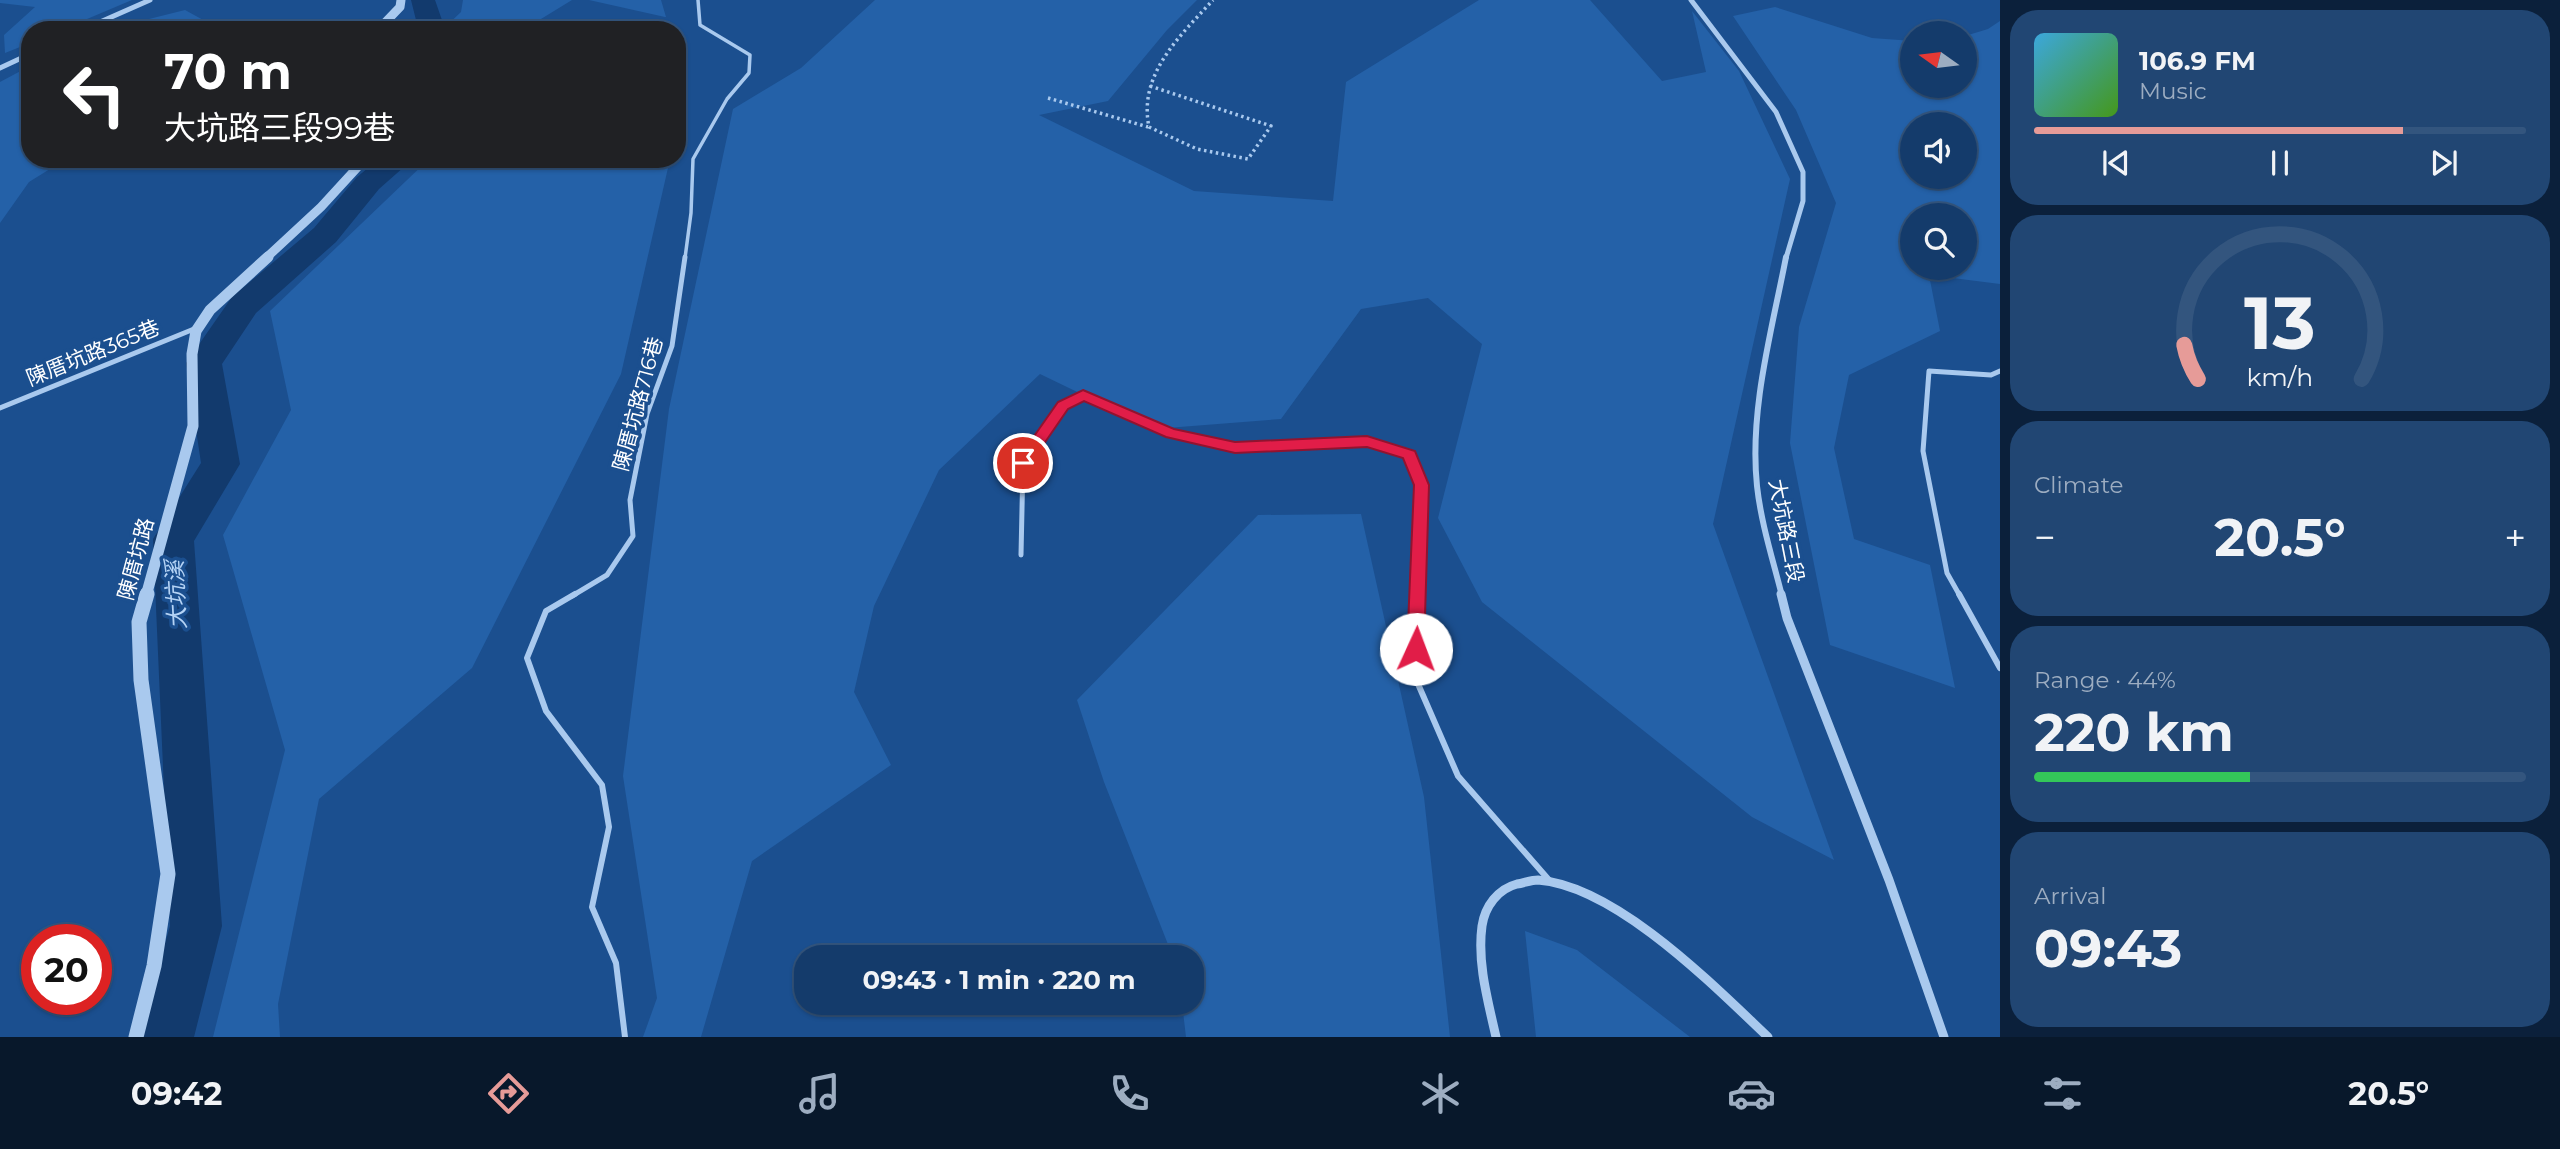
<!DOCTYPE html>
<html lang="en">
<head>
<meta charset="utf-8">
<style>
	body { margin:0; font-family:Montserrat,"Noto Sans TC",sans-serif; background:#214673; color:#f1f3f6; height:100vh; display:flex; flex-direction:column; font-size:26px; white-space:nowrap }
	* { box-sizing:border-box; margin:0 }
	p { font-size:23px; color:#9dadc1 }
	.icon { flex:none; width:38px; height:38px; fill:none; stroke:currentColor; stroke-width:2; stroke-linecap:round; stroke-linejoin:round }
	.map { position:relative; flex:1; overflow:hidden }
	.sheet { display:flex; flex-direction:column; gap:10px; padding:10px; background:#0b203b; width:560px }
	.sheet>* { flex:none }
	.top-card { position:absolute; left:21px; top:21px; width:665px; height:147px; border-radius:28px; box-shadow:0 2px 5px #0004,0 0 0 2px #33557e; background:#202124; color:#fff; overflow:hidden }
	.needle { width:46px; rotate:284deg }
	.fabs { position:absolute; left:1900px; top:21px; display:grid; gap:14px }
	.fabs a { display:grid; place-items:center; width:77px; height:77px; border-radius:50%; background:#143b6b; box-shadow:0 2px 5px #0004,0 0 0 2px #33557e; font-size:35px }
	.speed { position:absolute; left:21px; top:924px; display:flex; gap:14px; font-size:35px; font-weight:700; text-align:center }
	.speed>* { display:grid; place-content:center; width:91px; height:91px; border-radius:50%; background:#143b6b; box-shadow:0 2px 5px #0004,0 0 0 2px #33557e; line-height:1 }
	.speed .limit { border:10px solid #d22; background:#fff; color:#111 }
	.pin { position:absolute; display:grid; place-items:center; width:60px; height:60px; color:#fff; margin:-30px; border:4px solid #fff; border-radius:50%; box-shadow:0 2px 7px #0007 }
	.me { position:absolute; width:77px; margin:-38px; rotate:2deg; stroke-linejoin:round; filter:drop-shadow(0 0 5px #0008) }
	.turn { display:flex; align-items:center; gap:24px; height:147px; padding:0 28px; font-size:32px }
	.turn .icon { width:91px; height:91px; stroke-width:2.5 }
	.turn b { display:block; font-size:49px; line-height:60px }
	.big { font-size:52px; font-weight:700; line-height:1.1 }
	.sheet .widget { flex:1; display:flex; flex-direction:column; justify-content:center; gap:10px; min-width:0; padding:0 24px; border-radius:28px; background:#214673 }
	.sheet .dial { align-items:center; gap:0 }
	.dial svg { height:182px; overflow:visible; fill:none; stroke:#33557e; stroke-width:7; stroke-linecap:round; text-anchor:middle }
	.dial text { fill:#f1f3f6; stroke:none }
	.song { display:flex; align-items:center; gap:21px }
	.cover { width:84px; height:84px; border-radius:10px; background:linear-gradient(135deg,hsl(200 70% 55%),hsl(100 70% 35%)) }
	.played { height:7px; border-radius:4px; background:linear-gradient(90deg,#e69b98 75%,#33557e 75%) }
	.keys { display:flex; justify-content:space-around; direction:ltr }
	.heat { display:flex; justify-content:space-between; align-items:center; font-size:38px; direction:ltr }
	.charge { height:10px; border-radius:5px; background:linear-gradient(90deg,#34c759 44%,#33557e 0) }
	.trip { position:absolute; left:794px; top:945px; width:410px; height:70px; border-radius:28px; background:#143b6b; box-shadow:0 2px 5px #0004,0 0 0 2px #33557e; font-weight:700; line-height:70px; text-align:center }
	.menu { display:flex; height:112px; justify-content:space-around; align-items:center; background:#08182b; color:#9dadc1 }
	.menu .icon { width:49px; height:49px }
	.menu .current { color:#e69b98 }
	.menu b { font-size:32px; color:#f1f3f6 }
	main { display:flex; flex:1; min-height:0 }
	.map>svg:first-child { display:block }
	.green { fill:#2461a8; fill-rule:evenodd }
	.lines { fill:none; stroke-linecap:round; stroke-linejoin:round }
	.river { fill:#123a6d; fill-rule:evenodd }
	.path { stroke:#a9c9ee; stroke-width:3.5; stroke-dasharray:2.5 3.5; stroke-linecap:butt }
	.service-far2 { stroke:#a9c9ee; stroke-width:3.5 }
	.service-far1 { stroke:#a9c9ee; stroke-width:5 }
	.service { stroke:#a9c9ee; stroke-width:6 }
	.minor-far2 { stroke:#a9c9ee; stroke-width:5 }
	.minor-far1 { stroke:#a9c9ee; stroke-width:6 }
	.minor { stroke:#a9c9ee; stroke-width:9 }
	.tertiary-far2 { stroke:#a9c9ee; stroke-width:9 }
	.tertiary-far1 { stroke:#a9c9ee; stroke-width:11 }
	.tertiary { stroke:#a9c9ee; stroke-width:15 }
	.route { fill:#e11d48; stroke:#92132f; stroke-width:2 }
	.labels { text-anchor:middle; stroke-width:7; stroke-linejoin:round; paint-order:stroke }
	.street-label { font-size:21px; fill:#fff; stroke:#1b4f8f }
	.water-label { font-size:23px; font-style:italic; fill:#b5d3f5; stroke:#1b4f8f }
</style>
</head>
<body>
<main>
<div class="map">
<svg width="2000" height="1037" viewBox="0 0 2000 1037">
	<rect width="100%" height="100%" fill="#1b4f8f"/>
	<!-- green -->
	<path class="green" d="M0,0h132l-71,30h-31v13l-25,10 -1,-18 31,-28 -35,-4z
		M463,0h109l-49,30h-81l19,-18z
		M589,0h72l5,17h-1z
		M875,0h322l-30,30 -59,71 -69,14 155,76 139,10 13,-119 133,-82h111l72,81 44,-9 -14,-61 47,60 51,108 -77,345 121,336 -82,-43 -270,-215 -44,-84 44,-174 -54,-46 -67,11 -80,110 -127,10 -114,-55 -101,96 -65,136 -20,86 37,73 -139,96 -51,176h-58l14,-39 -34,-222 46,-367 64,-300 68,-41z
		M1775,7l97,31 41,3v45h52v-50l23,-7 12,-8v263l-71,-9 11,56 -91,44 -15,73 20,91 76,26 25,123 -125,-43 -40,-202 9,-116 37,-124 -40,-93 -63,-94zM1913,124h52v53h-52zM1913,215h52v53h-52z
		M185,10l31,17 -1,3h-110z
		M30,66v93h36l-37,23 -29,41v-141z
		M429,159h241l-49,215 -149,294 -153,131 -41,205 2,33h-67l72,-287 -62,-215 68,-125 -21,-99z
		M1361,514l63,283 26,240h-264l-4,-34h10v-46h-19l-69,-175 -27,-82 181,-185z
		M1525,931l52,19 113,87h-154z"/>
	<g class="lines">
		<!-- river -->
		<path class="river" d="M411,0h24l8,23 -4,5 -34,2 11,-10z
			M379,159h34l-34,30 -43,53 -80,71 -34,51 18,100 -46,77 28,385 -28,111h-56l32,-111 -17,-387 48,-76 -15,-100 46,-66 82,-69 43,-51z"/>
		<!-- path -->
		<path class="path" d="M1150,86l121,40 -23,33 -51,-10 -48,-22c-11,-53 31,-91 64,-127
			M1048,98l100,29"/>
		<!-- service-far2 -->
		<path class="service-far2" d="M685,258l6,-45 2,-54 34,-60 22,-26 1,-18 -50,-30 -2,-25"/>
		<!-- service-far1 -->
		<path class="service-far1" d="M0,408l194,-79
			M1021,555l2,-92 40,-58 20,-10 88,39 64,13 132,-6 42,14 12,30 -3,111
			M572,596l35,-21 26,-39 -3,-36 17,-86 25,-68 13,-89
			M1960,596l-13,-23 -24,-122 6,-80 62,4 9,-4"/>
		<!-- service -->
		<path class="service" d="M575,594l-29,17 -19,47 19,53 56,74 7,42 -17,80 24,56 9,74
			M1418,594l-3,83 43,99 91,104
			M1959,594l41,74"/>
		<!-- minor-far2 -->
		<path class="minor-far2" d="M1691,0l85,112 27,60v29l-17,57
			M82,30l68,-30
			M0,68l30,-14"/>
		<!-- minor-far1 -->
		<path class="minor-far1" d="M1782,596c-9,-36 -21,-73 -25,-110 -8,-76 15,-156 29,-229"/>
		<!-- minor -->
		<path class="minor" d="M1781,594l6,24 102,262 55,157
			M1496,1037c-8,-36 -19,-74 -14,-111 3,-20 16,-37 35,-42 7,-1 14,-4 21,-4 78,6 175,105 230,157"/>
		<!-- tertiary-far2 -->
		<path class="tertiary-far2" d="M378,30l22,-23 1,-7
			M266,258l55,-51 44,-48"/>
		<!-- tertiary-far1 -->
		<path class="tertiary-far1" d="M146,596l47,-170 -1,-72 4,-23 14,-21 58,-53"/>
		<!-- tertiary -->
		<path class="tertiary" d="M136,1037l18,-71 14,-92 -27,-194 -2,-58 8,-28"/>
	</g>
	<!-- route -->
	<path class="route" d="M1083,390l91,39 61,13 132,-6 48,15 14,34 -5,164 -2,6 -6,2 -7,-2 -2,-6 7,-164 -11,-27 -36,-11 -132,6 -69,-16 -82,-36 -16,8 -40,58h-10l-3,-4 3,-4 40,-57z"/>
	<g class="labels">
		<!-- street labels -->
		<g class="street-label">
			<text transform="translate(93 353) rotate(-22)" y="7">陳厝坑路365巷</text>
			<text transform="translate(638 404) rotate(-75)" y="7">陳厝坑路716巷</text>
			<text transform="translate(1786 531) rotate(79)" y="7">大坑路三段</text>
			<text transform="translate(136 559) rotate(-75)" y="7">陳厝坑路</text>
		</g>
		<!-- water labels -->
		<g class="water-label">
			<text transform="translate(176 595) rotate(-93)" y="8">大坑溪</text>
		</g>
	</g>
</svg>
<div class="fabs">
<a><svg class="needle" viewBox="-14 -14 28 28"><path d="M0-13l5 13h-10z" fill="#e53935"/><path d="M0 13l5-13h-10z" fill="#9dadc1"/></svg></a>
<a><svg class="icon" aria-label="sound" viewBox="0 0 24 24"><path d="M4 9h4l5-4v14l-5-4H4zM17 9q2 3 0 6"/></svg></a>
<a><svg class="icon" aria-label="search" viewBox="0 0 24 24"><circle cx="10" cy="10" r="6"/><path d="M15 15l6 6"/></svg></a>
</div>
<div class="speed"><div class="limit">20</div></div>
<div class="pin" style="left:1023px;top:463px;background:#d93025"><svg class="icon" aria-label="arrive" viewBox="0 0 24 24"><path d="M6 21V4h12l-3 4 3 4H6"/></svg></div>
<svg class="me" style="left:1416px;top:649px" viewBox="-20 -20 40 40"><circle r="19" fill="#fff"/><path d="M0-13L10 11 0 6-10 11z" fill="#e11d48"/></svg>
<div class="trip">09:43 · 1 min · 220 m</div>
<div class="top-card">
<div class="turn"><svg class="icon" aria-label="left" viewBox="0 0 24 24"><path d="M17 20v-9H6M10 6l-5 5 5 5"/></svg><div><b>70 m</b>大坑路三段99巷</div></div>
</div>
</div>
<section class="sheet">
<div class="widget">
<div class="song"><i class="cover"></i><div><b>106.9 FM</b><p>Music</p></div></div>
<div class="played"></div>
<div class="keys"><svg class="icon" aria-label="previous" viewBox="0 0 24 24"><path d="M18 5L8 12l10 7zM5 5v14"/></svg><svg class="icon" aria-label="pause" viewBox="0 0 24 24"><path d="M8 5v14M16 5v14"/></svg><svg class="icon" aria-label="next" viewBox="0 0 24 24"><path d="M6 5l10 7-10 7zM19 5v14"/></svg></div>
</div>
<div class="widget dial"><svg viewBox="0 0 100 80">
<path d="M14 69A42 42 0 1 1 86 69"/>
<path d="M14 69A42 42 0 0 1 8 54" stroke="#e69b98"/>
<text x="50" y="56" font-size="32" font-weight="700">13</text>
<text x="50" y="72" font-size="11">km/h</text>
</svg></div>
<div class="widget"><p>Climate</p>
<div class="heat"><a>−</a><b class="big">20.5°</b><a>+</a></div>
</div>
<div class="widget"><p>Range · 44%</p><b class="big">220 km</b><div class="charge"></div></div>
<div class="widget"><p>Arrival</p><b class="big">09:43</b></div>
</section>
</main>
<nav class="menu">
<b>09:42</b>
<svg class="icon current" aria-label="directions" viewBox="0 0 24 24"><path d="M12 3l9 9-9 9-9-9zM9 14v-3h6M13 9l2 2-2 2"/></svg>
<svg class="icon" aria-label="music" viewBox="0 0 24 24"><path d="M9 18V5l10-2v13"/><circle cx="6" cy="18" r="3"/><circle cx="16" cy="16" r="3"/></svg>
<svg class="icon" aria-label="phone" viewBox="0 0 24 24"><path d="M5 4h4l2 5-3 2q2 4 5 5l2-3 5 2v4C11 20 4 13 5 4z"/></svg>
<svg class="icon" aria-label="climate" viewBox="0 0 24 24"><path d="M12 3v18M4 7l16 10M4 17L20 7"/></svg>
<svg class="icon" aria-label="car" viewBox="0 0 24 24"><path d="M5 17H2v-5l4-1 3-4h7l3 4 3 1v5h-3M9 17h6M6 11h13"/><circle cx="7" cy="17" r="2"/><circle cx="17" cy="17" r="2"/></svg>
<svg class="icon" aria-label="filters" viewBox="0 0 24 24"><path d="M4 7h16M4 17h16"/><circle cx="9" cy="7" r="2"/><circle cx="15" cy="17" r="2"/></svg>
<b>20.5°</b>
</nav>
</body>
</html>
